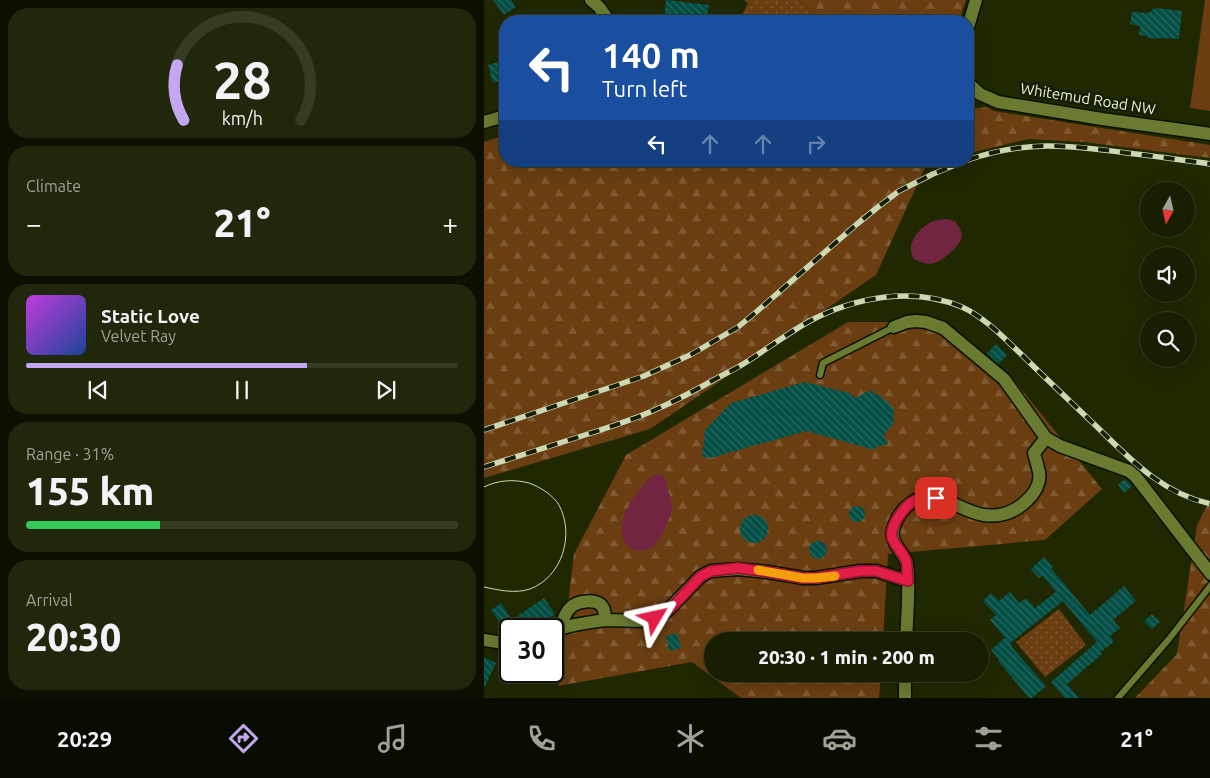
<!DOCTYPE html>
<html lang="en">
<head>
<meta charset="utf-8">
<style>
	body { margin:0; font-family:Ubuntu,sans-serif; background:#20270b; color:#f1f3f6; height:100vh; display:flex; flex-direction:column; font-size:19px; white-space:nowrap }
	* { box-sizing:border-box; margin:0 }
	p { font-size:16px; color:#9ea299 }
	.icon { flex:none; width:28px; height:28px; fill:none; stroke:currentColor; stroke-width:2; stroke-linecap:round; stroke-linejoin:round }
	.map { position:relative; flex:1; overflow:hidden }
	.drawer { display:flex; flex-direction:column; gap:8px; padding:8px; background:#0d1001; width:484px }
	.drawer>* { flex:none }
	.top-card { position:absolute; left:15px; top:15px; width:475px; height:152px; border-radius:20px; box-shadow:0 5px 20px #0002,0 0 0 1px #363c23; background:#1a4fa0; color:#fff; overflow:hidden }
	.needle { width:32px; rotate:188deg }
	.buttons { position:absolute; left:656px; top:182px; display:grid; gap:10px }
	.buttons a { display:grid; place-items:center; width:55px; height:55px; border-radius:50%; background:#171e01; box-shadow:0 5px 20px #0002,0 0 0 1px #363c23; font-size:25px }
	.speed { position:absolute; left:15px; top:618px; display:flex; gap:10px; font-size:25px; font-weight:700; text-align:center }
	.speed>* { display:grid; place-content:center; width:65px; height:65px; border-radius:50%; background:#171e01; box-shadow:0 5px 20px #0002,0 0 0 1px #363c23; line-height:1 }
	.speed .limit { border:2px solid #111; border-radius:8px; background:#fff; color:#111 }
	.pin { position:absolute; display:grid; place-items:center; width:42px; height:42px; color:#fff; margin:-21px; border-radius:10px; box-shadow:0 2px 8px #0006 }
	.me { position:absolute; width:55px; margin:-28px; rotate:54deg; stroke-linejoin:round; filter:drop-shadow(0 0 4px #0008) }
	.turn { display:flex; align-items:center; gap:18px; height:105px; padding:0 20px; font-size:22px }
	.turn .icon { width:65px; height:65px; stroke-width:2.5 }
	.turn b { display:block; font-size:35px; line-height:42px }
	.lanes { display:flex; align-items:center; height:48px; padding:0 20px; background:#0003; justify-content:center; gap:25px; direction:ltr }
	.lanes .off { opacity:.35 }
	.big { font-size:38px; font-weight:800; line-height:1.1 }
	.drawer .tile { flex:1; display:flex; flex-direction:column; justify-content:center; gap:8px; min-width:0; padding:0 18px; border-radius:20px; background:#20270b }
	.drawer .dial { align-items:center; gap:0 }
	.dial svg { height:130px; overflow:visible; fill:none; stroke:#363c23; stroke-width:7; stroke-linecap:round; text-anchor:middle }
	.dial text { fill:#f1f3f6; stroke:none }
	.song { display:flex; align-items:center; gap:15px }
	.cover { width:60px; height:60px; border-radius:8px; background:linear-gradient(135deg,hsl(290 70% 55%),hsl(220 70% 35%)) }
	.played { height:5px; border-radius:2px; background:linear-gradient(90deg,#c4a7f1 65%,#363c23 65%) }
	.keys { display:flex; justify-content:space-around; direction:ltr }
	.heat { display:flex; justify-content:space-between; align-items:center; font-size:28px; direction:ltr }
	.charge { height:8px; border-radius:4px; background:linear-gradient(90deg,#34c759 31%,#363c23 0) }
	.trip { position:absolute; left:220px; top:632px; width:285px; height:50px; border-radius:25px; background:#171e01; box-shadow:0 5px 20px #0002,0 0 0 1px #363c23; font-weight:800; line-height:50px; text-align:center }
	.tabs { display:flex; height:80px; justify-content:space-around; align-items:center; background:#090c00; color:#9ea299 }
	.tabs .icon { width:35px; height:35px }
	.tabs .selected { color:#c4a7f1 }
	.tabs b { font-size:22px; color:#f1f3f6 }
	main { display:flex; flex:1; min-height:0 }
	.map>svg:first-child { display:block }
	.grass { fill:url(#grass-dots) }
	.forest { fill:url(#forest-firs) }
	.park { fill:#6a3e11 }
	.water { fill:#722540 }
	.building { fill:url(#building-back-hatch) }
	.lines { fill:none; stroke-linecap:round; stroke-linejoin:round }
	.lane-casing { stroke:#0a1000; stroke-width:9 }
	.street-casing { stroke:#0a1000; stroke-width:15 }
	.lane { stroke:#687b31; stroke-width:6 }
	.street { stroke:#687b31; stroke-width:12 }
	.tram { stroke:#ccd8b2; stroke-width:1 }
	.rail-casing { stroke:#ccd8b2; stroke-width:5.5 }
	.rail { stroke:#171e07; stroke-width:4; stroke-dasharray:11; stroke-linecap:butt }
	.route-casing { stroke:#92132f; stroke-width:12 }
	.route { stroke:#e11d48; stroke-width:9 }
	.slow { stroke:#f59e0b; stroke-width:9 }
	.labels { text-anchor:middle; stroke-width:5; stroke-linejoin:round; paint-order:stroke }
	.street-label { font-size:15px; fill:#e8f4ce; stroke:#171e07 }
</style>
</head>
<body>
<main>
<section class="drawer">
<div class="tile dial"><svg viewBox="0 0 100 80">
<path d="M14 69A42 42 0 1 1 86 69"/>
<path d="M14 69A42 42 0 0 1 10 35" stroke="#c4a7f1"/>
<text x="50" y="56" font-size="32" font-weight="700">28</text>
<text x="50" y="72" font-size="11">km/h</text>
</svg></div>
<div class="tile"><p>Climate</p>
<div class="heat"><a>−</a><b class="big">21°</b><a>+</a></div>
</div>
<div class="tile">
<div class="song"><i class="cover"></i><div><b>Static Love</b><p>Velvet Ray</p></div></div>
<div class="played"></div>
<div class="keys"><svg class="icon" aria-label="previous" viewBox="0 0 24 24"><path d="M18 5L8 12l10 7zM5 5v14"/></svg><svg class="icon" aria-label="pause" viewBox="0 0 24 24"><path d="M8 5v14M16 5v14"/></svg><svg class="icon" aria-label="next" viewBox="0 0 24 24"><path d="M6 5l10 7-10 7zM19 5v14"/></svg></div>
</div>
<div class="tile"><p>Range · 31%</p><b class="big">155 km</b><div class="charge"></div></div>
<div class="tile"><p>Arrival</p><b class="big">20:30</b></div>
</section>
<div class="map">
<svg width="727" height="698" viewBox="0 0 727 698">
	<defs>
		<pattern id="grass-dots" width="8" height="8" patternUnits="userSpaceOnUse" patternTransform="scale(1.25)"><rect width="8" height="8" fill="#6a3e11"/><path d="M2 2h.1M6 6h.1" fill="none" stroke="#7f5a32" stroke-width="1.8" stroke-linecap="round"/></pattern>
		<pattern id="forest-firs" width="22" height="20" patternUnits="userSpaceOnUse" patternTransform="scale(1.25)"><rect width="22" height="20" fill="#6a3e11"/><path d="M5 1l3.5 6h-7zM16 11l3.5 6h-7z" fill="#7f5a32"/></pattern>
		<pattern id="building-back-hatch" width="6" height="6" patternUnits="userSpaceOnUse" patternTransform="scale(1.25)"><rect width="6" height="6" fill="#034e45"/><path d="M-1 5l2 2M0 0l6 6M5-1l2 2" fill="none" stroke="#28685f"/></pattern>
	</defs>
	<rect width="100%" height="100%" fill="#1f2801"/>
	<!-- grass -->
	<path class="grass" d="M260,0h54l25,21h-52l-14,-10 -5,10h-13l9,-18z
		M575,609l27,36 -41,32 -29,-35z"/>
	<!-- forest -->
	<path class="forest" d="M314,0h168l-7,21h-136z
		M273,11l14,10h-19z
		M502,107l8,4 216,34v13l-127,-16 -54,-3 -55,13 -6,-6v-36z
		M21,135v26h423l-52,114 -226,154 -166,49v-336z
		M364,322h44l36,6 81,46 93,115 -57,51 -157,14 -5,87h-170v33h168l-2,24h-138l-49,-36 -134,24 16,-132 52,-99z
		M726,500v198h-75l42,-44 20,-129z"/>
	<!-- park -->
	<path class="park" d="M721,0h6l-1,111 -20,-3z"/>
	<!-- water -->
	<path class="water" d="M462,219l9,2c2,4 7,9 7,14 0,10 -22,29 -32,29 -5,0 -11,-3 -16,-5 -10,-14 6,-33 20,-38 4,-1 9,-2 12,-2z
		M171,474l6,1 4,3c2,9 6,20 7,30 0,5 -4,12 -6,18 -16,47 -65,21 -35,-24 7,-10 13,-21 24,-28z"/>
	<!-- building -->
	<path class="building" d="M9,0h18l5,7 -12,8z
		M182,0l43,5 -3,16h-23v-1l-19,-2z
		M671,8l27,3 -3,28 -20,-1v1l-12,-1v-2l-8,-1 1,-9 -10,-2 2,-12 16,1z
		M21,60v19l-12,4 -5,-18z
		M512,344l11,11 -9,9 -11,-11z
		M321,382l44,11 7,5 8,-5 9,-3v4l8,1v3l8,5 5,7v12l-10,13 4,9 -12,3 -1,3 -69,-19 -96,27 -8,-1 3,-27 26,-27z
		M641,479l7,7 -8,7 -6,-8z
		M365 514a8 8 0 1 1 16 0a8 8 0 1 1-16 0Z
		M256 529a14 14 0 1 1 28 0a14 14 0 1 1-28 0Z
		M325 550a9 9 0 1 1 18 0a9 9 0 1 1-18 0Z
		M560,557l9,10 -2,1 39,47 34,-29 12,15 -23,19 7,8 -10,8 4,6 -14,10 2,2 -35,30 12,14h-14l-14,-16 46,-40 -34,-41 -53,42 2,2 -1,1 35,40 -14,12h-3l-31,-37 1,-1 -8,-10 14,-12 -15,-18 6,-5 -13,-14 8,-8 8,8 11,-9 9,11 7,-5 9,10 21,-16 -13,-16 -4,2 -8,-9z
		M60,598l11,16 -22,15h-14l-6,-10z
		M17,603l9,14 -10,6 -9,-13z
		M668,614l8,8 -8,7 -8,-8z
		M193,633l4,15 -12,3 -3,-15z
		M0,657l12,6 -12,25z"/>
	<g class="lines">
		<defs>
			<path id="lane" d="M336,375l3,-12 71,-36
				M634,698l51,-59 42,-54"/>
			<path id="street" d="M107,0l8,7 10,14
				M484,27l8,-27
				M484,82l2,3 10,9 18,8 104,17 109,15
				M0,122l21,-6
				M410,327l13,-5 9,-1 10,1 17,6 61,51 42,59 14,8 69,25 7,6 75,97
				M121,620l40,1 10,-3 8,-4 8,-7 30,-31 10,-5 27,-2 30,3 35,6h13l44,-7h16l32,10
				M69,632c16,-8 35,-9 52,-12 0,-5 0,-11 -4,-15 -7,-6 -23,-4 -30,2 -6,5 -9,15 -11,22
				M0,640l26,4
				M422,641c1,-21 3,-43 2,-65 -1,-5 0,-11 -2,-15 -4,-10 -16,-19 -13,-31 2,-8 7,-17 13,-23 27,-25 50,4 78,8 14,2 28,-2 39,-11 11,-9 20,-22 15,-36 -1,-6 -3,-10 -4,-15l12,-15
				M421,698v-24"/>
		</defs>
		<!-- lane casing -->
		<use href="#lane" class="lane-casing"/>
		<!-- street casing -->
		<use href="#street" class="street-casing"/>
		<!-- lane -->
		<use href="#lane" class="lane"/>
		<!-- street -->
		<use href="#street" class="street"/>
		<!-- tram -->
		<path class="tram" d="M0,487c14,-7 30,-8 45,-4 11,4 24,12 30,22 16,30 3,72 -29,84 -15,5 -32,1 -46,-2"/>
		<defs>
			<path id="rail" d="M484,160c56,-20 101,-15 159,-7 27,3 55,7 84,11
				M0,430l160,-54 48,-22 46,-27 17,-14 102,-89 21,-17 21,-16 34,-17 32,-13
				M0,467c35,-11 69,-22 104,-33 24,-8 48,-15 71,-26 21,-9 40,-20 60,-31 10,-5 20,-10 29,-16 20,-13 39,-27 60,-39 46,-25 105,-36 154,-15 22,10 42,31 59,47 24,24 49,47 73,70 34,33 68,70 117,80"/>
		</defs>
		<!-- rail casing -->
		<use href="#rail" class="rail-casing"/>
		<!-- rail -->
		<use href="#rail" class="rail"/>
	</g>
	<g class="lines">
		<defs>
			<path id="route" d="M171,618l8,-4 9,-7 29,-31 10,-5 27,-3 30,4 35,6h13l44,-7h16l32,10c-1,-6 0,-14 -2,-20 -2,-8 -11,-15 -14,-23 -3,-12 14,-34 24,-38 6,-3 13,-3 20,-2"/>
		</defs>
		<!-- route casing -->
		<use href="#route" class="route-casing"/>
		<!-- route -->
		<use href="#route" class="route"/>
		<!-- slow -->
		<path class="slow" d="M274,570l45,8h13l19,-2"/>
	</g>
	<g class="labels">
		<!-- street labels -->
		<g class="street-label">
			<text transform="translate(604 99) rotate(9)" y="5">Whitemud Road NW</text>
		</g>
	</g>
</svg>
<div class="buttons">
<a><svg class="needle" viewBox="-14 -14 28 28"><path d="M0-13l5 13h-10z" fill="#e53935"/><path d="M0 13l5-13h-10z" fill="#9ea299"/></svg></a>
<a><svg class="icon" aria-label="sound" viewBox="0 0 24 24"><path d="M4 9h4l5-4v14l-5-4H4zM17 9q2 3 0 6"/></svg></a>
<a><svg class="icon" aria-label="search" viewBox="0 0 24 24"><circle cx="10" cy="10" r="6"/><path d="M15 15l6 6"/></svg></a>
</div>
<div class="speed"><div class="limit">30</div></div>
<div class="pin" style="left:452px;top:498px;background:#d93025"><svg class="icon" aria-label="arrive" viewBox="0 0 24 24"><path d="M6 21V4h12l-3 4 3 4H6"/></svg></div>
<svg class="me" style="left:171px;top:618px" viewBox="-20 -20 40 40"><path d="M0-17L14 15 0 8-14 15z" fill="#e11d48" stroke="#fff" stroke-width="4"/></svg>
<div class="trip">20:30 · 1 min · 200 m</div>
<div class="top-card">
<div class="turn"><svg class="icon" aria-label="left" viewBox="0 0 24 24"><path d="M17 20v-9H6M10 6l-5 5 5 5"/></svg><div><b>140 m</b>Turn left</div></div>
<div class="lanes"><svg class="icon" aria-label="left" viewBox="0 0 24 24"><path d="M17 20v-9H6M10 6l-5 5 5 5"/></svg><svg class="icon off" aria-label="ahead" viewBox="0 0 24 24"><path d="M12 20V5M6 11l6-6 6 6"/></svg><svg class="icon off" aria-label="ahead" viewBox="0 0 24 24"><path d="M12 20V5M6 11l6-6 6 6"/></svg><svg class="icon off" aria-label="right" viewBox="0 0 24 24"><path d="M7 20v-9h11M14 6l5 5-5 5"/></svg></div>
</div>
</div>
</main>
<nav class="tabs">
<b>20:29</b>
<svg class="icon selected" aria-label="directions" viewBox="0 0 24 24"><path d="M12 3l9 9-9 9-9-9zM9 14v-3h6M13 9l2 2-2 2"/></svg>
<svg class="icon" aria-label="music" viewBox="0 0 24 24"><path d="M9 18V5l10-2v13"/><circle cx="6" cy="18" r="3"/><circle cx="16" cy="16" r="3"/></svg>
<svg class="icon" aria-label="phone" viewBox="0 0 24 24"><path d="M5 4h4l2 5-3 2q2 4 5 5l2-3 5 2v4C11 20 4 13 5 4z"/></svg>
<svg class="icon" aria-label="climate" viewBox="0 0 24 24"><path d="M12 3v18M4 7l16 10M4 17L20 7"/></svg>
<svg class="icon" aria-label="car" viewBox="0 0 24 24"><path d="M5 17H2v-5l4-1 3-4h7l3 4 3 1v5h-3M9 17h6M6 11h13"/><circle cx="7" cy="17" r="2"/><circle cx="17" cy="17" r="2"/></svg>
<svg class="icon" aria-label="filters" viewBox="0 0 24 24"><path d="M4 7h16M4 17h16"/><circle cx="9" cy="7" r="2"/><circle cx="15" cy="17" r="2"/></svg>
<b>21°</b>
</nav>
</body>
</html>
